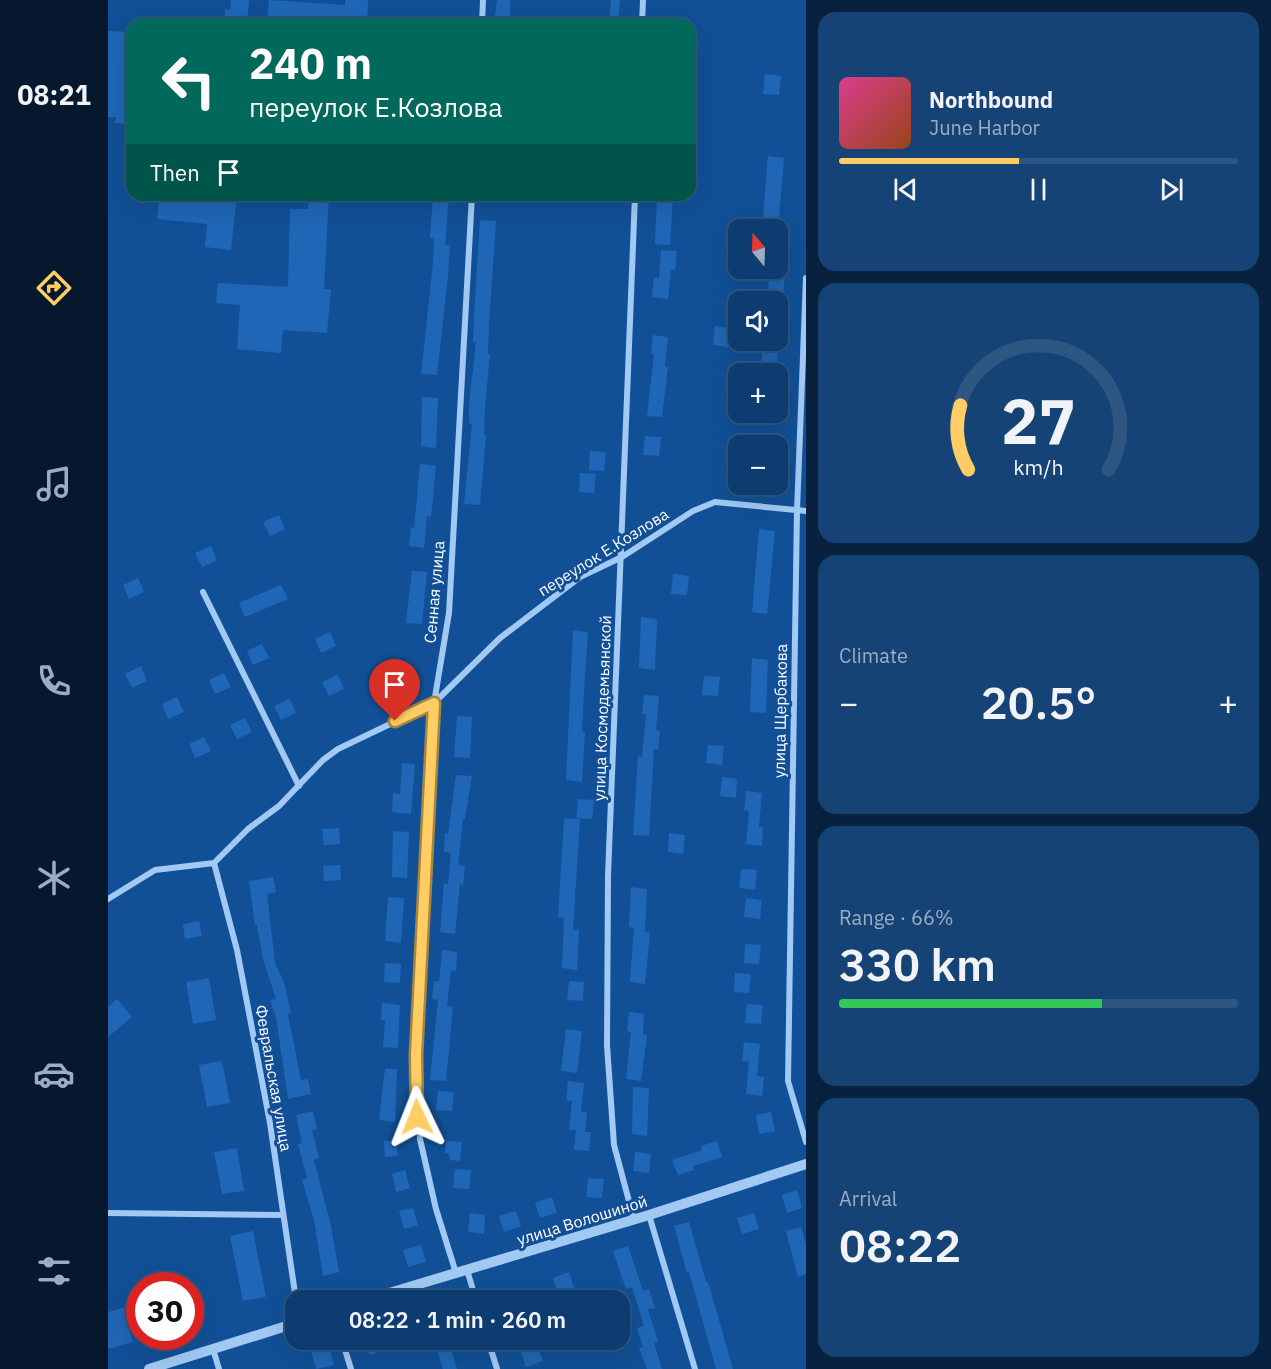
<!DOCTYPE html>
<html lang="en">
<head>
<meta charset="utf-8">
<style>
	body { margin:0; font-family:"IBM Plex Sans",sans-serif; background:#164375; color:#f1f3f6; height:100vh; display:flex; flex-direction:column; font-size:22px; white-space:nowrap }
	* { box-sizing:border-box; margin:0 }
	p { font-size:20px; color:#9aadc3 }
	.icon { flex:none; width:33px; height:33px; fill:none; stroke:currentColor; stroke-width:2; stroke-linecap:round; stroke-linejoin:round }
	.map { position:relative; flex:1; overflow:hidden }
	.panel { display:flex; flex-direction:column; gap:12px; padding:12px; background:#07213e; width:465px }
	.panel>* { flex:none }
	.top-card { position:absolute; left:18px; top:18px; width:570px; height:183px; border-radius:18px; box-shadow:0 6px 24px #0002,0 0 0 2px #2d5683; background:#00695c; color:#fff; overflow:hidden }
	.needle { width:39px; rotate:341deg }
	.tools { position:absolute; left:620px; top:219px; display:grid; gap:12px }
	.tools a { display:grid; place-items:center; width:60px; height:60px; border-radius:12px; background:#0d3c70; box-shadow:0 6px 24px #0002,0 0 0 2px #2d5683; font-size:30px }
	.speed { position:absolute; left:18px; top:1272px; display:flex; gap:12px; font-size:30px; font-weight:700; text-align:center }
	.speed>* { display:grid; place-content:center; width:78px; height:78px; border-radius:50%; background:#0d3c70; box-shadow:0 6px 24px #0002,0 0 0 2px #2d5683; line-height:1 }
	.speed .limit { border:9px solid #d22; background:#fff; color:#111 }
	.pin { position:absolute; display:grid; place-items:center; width:51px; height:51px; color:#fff; margin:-62px -26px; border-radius:50% 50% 50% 0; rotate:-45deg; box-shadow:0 0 6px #0007 }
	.pin .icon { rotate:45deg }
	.me { position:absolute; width:66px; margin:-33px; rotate:358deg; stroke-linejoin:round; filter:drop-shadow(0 0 4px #0008) }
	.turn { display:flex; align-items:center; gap:21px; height:126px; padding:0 24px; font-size:27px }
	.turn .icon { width:78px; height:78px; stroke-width:2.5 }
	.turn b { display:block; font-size:42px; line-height:51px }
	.then { display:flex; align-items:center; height:57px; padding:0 24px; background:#0003; gap:12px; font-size:22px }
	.big { font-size:45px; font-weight:600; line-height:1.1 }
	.panel .card { flex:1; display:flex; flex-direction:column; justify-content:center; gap:9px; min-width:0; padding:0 21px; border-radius:18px; background:#164375 }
	.panel .dial { align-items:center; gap:0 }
	.dial svg { height:156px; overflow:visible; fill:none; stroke:#2d5683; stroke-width:7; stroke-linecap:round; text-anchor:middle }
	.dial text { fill:#f1f3f6; stroke:none }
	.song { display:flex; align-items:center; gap:18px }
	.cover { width:72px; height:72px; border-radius:9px; background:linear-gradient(135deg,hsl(330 70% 55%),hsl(20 70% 35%)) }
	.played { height:6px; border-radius:3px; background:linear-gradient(90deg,#ffcd63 45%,#2d5683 45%) }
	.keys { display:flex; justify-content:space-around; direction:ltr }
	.heat { display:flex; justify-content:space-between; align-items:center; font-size:33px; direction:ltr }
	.charge { height:9px; border-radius:4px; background:linear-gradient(90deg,#34c759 66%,#2d5683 0) }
	.trip { position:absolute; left:177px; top:1290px; width:345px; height:60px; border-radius:18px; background:#0d3c70; box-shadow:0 6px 24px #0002,0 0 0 2px #2d5683; font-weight:600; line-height:60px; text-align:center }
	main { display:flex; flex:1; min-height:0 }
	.menu { display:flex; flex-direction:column; width:108px; justify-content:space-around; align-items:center; background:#05182d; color:#9aadc3 }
	.menu .icon { width:42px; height:42px }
	.menu .selected { color:#ffcd63 }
	.menu b { font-size:27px; color:#f1f3f6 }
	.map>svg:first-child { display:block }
	.building { fill:#1f67b6 }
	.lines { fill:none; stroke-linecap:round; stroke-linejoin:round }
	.minor { stroke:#a1c9f4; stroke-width:6 }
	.tertiary { stroke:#a1c9f4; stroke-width:10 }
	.route-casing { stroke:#a68540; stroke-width:15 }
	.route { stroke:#ffcd63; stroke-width:10 }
	.labels { text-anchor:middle; stroke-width:6; stroke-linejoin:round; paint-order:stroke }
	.street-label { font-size:16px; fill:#fff; stroke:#115096 }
</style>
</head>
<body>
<main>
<nav class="menu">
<b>08:21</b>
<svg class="icon selected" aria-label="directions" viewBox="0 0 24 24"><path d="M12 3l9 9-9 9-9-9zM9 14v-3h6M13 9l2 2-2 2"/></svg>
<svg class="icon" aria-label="music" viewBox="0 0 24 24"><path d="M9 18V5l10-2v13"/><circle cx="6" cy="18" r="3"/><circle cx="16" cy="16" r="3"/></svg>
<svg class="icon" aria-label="phone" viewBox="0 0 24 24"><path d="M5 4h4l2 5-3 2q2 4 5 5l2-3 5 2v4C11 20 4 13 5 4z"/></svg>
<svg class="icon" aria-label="climate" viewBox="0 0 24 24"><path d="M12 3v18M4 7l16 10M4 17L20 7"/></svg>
<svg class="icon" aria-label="car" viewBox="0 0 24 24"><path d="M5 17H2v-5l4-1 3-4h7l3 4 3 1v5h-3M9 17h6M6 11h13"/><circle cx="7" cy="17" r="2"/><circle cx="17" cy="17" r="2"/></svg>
<svg class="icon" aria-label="filters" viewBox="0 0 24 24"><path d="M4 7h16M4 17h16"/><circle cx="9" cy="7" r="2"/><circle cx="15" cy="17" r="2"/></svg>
</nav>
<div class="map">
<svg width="698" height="1369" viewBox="0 0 698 1369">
	<rect width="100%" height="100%" fill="#115096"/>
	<!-- building -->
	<path class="building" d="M123,0h18l-2,24h-22v-15l5,1z
		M161,0l76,5v-5h23l-1,24h-100z
		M389,0h13v24h-16z
		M503,0h9l-2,24h-9z
		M0,31l24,1 -3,92 -14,-1 1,-6h-8z
		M657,74l16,2 -2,19 -16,-1z
		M660,156l16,2 -6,72h-16z
		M51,195h78l-6,55 -26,-3 2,-23 -50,-5z
		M201,195h20l-5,94h7l-4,44 -44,-3 -2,23 -44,-4 3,-44 -24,-2 2,-20 70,4 2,-78h18z
		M325,195h16l-4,50h5l-2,32 -11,98 -16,-1 12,-111 1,-24 -4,-1z
		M549,195h16l-3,50 -15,-1z
		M372,220l16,1 -7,103 -1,30h2l-5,52 -1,29h2l-6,70 -16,-1 8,-80 -3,-1v-19l7,-62h-3l1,-27z
		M553,250l16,1 -2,19h-4l-3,29 -16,-2 2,-19h5z
		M661,275l16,1 -2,19 -15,-1z
		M607,326l16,2 -2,19 -16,-2z
		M545,335l15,2 -3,30h3l-6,50 -15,-1 7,-61 -3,-1z
		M655,346l15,1 -1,19 -16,-1z
		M314,397l16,1 -2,50 -15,-2z
		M537,436l16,1 -2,19 -16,-1z
		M482,451l16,1 -2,19 -15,-1z
		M312,464l16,2 -5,51 -4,-1 -3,32 -15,-2 2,-19 3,1z
		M472,473l16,1 -2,19 -15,-1z
		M171,515l6,14 -15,7 -7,-14z
		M651,529l16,2 -8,83 -15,-2z
		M103,546l6,14 -15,7 -7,-14z
		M304,571l15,1 -5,52 -16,-1z
		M565,574l16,2 -2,19 -16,-1z
		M30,578l6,14 -15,7 -6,-14z
		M173,585l7,14 -43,18 -6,-14z
		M533,617l16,2 -2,51 -16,-2z
		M465,630l15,2 -5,76 -1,24h3l-3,50 -16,-2z
		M222,632l6,14 -15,7 -6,-14z
		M154,644l7,14 -16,7 -6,-14z
		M644,658l16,2 -2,53 -16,-1z
		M33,666l6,15 -15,7 -7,-14z
		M116,673l7,14 -16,7 -6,-14z
		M230,675l6,14 -15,7 -7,-14z
		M596,676l16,1 -2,19 -16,-1z
		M536,695l15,1 -3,34 4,1 -2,19 -4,-1 -5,87 -16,-1 5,-79 4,1 4,-43h-4z
		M69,697l7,15 -16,7 -6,-15z
		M182,699l6,14 -15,7 -7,-14z
		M349,716l15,1 -2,41 -16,-1z
		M137,718l7,14 -15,7 -7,-14z
		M96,737l7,14 -16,7 -6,-14z
		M600,745l16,1 -2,19 -16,-2z
		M294,763l13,1 -4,50 -19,-2 1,-19 7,1z
		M348,775l16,1 -7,43h-2l-5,46 7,1 -2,19 -3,-1 -5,50 -15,-2 4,-49 4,1 3,-31 -7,-1 1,-19 3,1z
		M614,777l15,2 -1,19 -16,-2z
		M638,791l16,2 -3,34h4l-1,19 -16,-2 3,-33 -5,-1z
		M470,799l16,1 -2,19 -16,-1z
		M456,818l16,1 -7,111h6l-2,40 -15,-2 2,-50 -6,-1z
		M231,828l1,16 -16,1 -2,-16z
		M285,831l16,1 -2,46 -15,-1z
		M561,833l16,2 -2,19 -15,-2z
		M232,865l1,15 -17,1 -1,-15z
		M633,869l16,1 -2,20 -16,-2z
		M165,877l3,15 -9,2 8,69 9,19 7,31 -3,1 13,66 7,-1 3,15 -23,5 -12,-82 -6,-17 6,-1 -13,-40 -6,-34h-2l-6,-44z
		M523,887l16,2 -2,43 5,1 -5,51 -15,-2 4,-54 -5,-1z
		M280,897l16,1 -3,45 -16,-2z
		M638,898l16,2 -2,19 -16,-2z
		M91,921l3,15 -17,3 -2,-15z
		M637,944l16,1 -2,19 -15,-1z
		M334,950l15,2 -1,19 -5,-1 -4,36 6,1 -7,74 -16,-1 8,-80 -6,-1 2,-18h5z
		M277,963l16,1 -1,19 -16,-1z
		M627,973l16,1 -2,19 -15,-1z
		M101,978l7,42 -23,4 -7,-42z
		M461,981l15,1 -1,19 -16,-1z
		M9,999l15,18 -24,20v-30z
		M274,1003l18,2 -2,43 -15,-1 2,-27h-4z
		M639,1004l16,1 -2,19 -16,-1z
		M521,1012l15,2 -1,20 4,1 -6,46 -15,-2 5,-47 -4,-1z
		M458,1029l16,2 -5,42 -16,-2z
		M636,1042l16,2 -3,32 7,1 -2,19 -16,-2 3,-32 -7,-1z
		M114,1061l8,42 -23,4 -8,-42z
		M277,1069h12l-2,53 -16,-2z
		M460,1081l16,2 -3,29h6l-2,20h6l-2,19 -15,-1 2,-20h-7l3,-29 -6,-1z
		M525,1087l16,1 -2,48 -15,-2z
		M330,1091l16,1 -2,19 -16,-1z
		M205,1111l4,18 -5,1 7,28 -5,2 17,66 8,46 -16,4 -9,-56 -12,-40 5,-2 -9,-34 4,-1 -6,-28z
		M663,1112l4,19 -16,3 -3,-19z
		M276,1141h12l2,15 -13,1z
		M338,1141l16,1 -2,19 -10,-1 -1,-7h-4z
		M609,1141l5,16 -29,9 1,4 -16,5 -6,-15 30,-10 -1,-4z
		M129,1148l7,43 -22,3 -8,-42z
		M527,1152l16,2 -2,19 -16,-2z
		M347,1169l16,1 -2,19 -16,-1z
		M297,1170l5,18 -14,4 -4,-18z
		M480,1178l16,1 -2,19 -16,-1z
		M689,1190l5,18 -15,5 -5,-18z
		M444,1197l5,16 -17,5 -5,-15z
		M305,1208l5,17 -14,4 -5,-18z
		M408,1211l5,15 -17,6 -5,-16z
		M362,1213l15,2 -1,19 -16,-2z
		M646,1213l5,16 -17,5 -5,-16z
		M581,1222l17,60h2l25,87h-17l-27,-97 -2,1 -13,-47z
		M693,1227l5,17v30l-8,3 -12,-46z
		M145,1231l13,66 -23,4 -13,-65z
		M313,1245l5,17 -18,5 -5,-17z
		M520,1246l15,45 6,-2 6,19 -7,1 10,33 -4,1 8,26h-15l-8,-21 4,-1 -6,-19 7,-2 -12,-39 -6,2 -13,-38z
		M461,1272l5,16 -16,5 -5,-15z
		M412,1289l4,11h-34v-1z
		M28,1304l4,1v13l-13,4 6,20 -25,7v-37z
		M257,1340h18l4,9 -17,6z
		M326,1340h14l9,29h-14z
		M409,1340h18l8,21 -17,6z
		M220,1343l6,22 -18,4 -6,-21z"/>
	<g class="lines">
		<!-- minor -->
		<path class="minor" d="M374,24l1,-24
			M534,24l1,-24
			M698,278l-9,233 -9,570 18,61
			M95,592l96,194
			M106,863l34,-34 31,-23 44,-46 15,-11 96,-46 66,-65 80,-61 42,-20 71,-46 22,-9 91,9
			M106,863l23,87 33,173 26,177
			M0,899l47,-29 59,-7
			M0,1213l175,2
			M541,1215l46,154
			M526,1220l-20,-75 -7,-100 1,-169 27,-681
			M359,1270l9,30
			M348,1273l-20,-64 -16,-70 -4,-84 18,-352 15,-90 23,-418
			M234,1340l9,29
			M380,1340l9,29
			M105,1349l6,20"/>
		<!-- tertiary -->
		<path class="tertiary" d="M258,1300l283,-85 157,-51
			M41,1369l147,-46"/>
	</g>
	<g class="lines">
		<defs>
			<path id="route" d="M287,721l39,-18 -18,352 1,62"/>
		</defs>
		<!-- route casing -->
		<use href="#route" class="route-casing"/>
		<!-- route -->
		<use href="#route" class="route"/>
	</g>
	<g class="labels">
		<!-- street labels -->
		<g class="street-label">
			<text transform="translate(495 552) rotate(-32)" y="6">переулок Е.Козлова</text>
			<text transform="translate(326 592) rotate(-85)" y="6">Сенная улица</text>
			<text transform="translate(494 708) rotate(-88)" y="6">улица Космодемьянской</text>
			<text transform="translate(672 711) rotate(-89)" y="6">улица Щербакова</text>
			<text transform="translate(166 1078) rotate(80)" y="6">Февральская улица</text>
			<text transform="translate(474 1220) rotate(-17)" y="6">улица Волошиной</text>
		</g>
	</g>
</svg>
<div class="tools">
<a><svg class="needle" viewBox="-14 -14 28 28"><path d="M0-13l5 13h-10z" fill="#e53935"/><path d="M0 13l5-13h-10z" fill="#9aadc3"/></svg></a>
<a><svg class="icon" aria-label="sound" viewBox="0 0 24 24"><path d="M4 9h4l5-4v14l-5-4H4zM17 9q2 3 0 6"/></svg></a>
<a>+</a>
<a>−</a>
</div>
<div class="speed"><div class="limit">30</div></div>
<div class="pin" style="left:287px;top:721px;background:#d93025"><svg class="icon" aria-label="arrive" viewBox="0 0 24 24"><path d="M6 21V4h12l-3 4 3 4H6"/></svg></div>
<svg class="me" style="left:309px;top:1117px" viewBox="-20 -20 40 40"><path d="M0-17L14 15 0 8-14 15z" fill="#ffcd63" stroke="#fff" stroke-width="4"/></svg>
<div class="trip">08:22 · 1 min · 260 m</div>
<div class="top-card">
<div class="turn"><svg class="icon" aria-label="left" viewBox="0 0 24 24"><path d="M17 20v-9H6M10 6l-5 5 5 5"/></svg><div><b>240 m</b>переулок Е.Козлова</div></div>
<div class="then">Then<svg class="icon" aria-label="arrive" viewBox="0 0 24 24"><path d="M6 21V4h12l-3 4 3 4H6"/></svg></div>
</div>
</div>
<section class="panel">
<div class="card">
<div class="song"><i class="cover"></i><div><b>Northbound</b><p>June Harbor</p></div></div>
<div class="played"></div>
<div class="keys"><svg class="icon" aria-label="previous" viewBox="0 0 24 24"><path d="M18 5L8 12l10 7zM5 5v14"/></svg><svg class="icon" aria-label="pause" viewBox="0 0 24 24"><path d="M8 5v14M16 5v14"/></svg><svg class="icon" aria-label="next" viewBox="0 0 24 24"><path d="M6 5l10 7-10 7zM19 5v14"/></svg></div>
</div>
<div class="card dial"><svg viewBox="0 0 100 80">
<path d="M14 69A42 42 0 1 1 86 69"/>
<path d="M14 69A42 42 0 0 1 10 36" stroke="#ffcd63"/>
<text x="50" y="56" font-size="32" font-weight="700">27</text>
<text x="50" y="72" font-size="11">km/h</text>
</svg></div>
<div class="card"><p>Climate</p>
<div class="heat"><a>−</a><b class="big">20.5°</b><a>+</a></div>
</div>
<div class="card"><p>Range · 66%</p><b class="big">330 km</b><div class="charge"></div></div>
<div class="card"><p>Arrival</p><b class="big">08:22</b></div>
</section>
</main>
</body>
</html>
